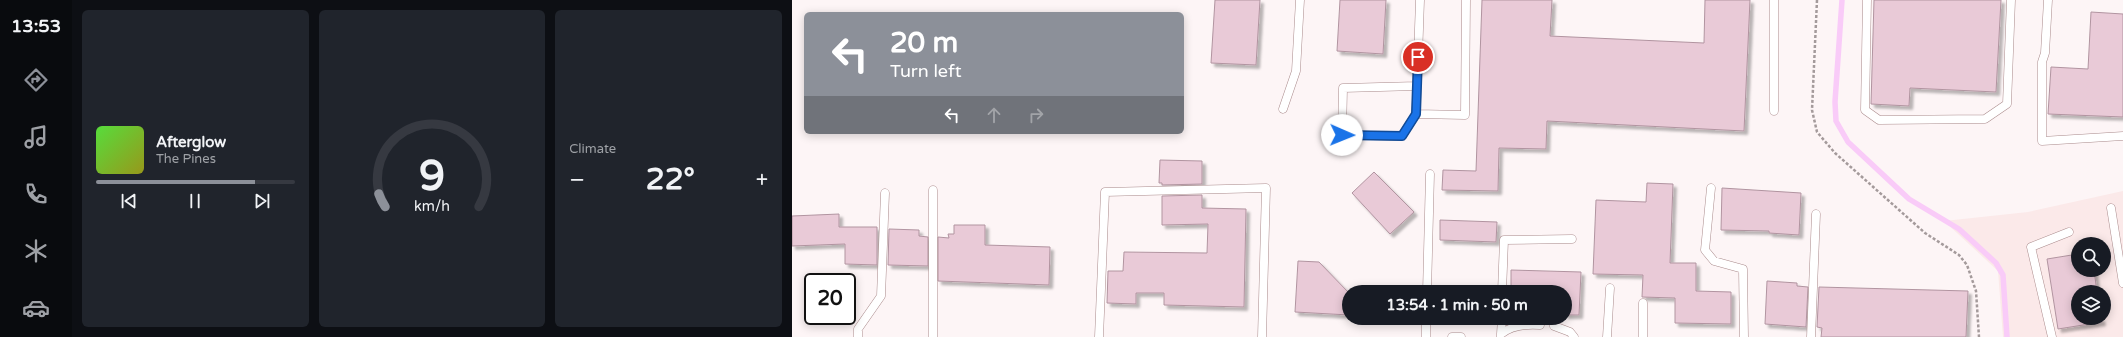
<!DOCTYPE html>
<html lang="en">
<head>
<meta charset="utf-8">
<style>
	body { margin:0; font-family:"Varela Round",sans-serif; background:#20242c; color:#f1f3f6; height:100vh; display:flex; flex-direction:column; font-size:15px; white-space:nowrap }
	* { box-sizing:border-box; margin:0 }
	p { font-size:13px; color:#9ea1a6 }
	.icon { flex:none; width:22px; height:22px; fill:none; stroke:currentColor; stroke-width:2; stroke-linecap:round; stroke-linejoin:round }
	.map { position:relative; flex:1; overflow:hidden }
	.panel { display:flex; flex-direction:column; gap:10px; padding:10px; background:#0d0f14; width:720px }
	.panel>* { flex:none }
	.hud { position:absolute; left:12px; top:12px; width:380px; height:122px; border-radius:6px; box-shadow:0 2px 10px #0003; background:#8c9099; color:#fff; overflow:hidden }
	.fabs { position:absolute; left:1279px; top:237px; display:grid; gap:8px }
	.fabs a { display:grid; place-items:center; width:40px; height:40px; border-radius:50%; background:#171b24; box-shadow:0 2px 10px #0003; font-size:20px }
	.speed { position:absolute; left:12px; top:273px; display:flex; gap:8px; font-size:20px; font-weight:700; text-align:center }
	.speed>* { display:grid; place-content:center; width:52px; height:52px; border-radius:50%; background:#171b24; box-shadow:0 2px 10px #0003; line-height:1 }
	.speed .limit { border:2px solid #111; border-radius:6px; background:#fff; color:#111 }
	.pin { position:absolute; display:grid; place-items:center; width:34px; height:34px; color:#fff; margin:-17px; border:2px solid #fff; border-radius:50%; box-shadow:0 1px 4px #0007 }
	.me { position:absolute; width:44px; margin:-22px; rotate:91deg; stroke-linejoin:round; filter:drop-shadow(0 0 3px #0008) }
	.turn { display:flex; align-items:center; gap:14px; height:84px; padding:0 20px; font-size:18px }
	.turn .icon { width:52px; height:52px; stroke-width:2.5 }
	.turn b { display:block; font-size:28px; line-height:34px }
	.lanes { display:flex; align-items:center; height:38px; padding:0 20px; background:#0003; justify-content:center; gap:20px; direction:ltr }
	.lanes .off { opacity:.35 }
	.big { font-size:30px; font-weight:700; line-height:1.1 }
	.panel .tile { flex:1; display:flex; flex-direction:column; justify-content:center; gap:6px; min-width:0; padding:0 14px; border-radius:6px; background:#20242c }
	.panel .dial { align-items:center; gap:0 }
	.dial svg { height:104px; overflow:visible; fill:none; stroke:#363941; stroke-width:7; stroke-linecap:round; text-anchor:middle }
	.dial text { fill:#f1f3f6; stroke:none }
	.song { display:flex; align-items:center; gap:12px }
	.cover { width:48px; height:48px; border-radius:6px; background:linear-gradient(135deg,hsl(110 70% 55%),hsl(60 70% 35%)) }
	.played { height:4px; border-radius:2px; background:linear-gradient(90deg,#8c9099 80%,#363941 80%) }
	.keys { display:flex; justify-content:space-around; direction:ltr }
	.heat { display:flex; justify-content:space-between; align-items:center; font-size:22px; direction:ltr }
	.panel .tiles { flex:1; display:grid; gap:10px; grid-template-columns:repeat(3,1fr) }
	.trip { position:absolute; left:550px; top:285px; width:230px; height:40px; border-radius:20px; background:#171b24; box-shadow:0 2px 10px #0003; font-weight:700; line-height:40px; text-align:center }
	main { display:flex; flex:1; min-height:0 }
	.dock { display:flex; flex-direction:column; width:72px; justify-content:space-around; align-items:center; background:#090b0e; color:#9ea1a6 }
	.dock .icon { width:28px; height:28px }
	.dock .current { color:#8c9099 }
	.dock b { font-size:18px; color:#f1f3f6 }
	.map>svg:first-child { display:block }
	.built { fill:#fbe9e9; fill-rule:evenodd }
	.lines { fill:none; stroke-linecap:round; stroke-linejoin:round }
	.stream { stroke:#f9cbf8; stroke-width:5.5 }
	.building { fill:#e9cad7; stroke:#b194a0; filter:url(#shadow) }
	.service-casing { stroke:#aa8b8c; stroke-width:9 }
	.path { stroke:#a49a9b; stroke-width:2.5; stroke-dasharray:3 2; stroke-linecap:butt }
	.service { stroke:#fff; stroke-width:8 }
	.route-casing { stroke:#114b97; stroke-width:10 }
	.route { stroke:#1a73e8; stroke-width:7 }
</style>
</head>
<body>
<main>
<nav class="dock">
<b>13:53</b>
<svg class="icon current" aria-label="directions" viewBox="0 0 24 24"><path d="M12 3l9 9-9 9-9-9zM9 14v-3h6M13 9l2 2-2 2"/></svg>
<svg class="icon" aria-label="music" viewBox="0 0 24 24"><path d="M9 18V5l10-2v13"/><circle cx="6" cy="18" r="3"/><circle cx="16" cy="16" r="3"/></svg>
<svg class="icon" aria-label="phone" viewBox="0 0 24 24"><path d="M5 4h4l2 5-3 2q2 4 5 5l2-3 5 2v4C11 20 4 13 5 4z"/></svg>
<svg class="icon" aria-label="climate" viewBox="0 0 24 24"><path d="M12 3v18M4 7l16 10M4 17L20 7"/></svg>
<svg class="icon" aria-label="car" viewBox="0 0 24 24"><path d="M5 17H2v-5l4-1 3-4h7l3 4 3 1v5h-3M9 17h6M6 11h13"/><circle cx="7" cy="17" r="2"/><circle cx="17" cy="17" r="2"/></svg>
</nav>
<section class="panel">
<div class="tiles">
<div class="tile">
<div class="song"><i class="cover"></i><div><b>Afterglow</b><p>The Pines</p></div></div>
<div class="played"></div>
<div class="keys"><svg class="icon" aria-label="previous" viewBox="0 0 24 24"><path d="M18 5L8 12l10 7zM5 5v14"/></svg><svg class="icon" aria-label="pause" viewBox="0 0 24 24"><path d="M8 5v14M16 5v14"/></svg><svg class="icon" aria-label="next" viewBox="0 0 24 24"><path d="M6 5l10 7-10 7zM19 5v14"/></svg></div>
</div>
<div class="tile dial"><svg viewBox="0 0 100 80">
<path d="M14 69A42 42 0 1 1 86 69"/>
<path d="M14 69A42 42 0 0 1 9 59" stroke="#8c9099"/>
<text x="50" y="56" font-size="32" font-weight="700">9</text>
<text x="50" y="72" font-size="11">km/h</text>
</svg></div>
<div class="tile"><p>Climate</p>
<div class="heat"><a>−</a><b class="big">22°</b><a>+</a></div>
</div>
</div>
</section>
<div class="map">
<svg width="1331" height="337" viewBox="0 0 1331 337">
	<defs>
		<filter id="shadow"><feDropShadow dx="3.5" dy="3.5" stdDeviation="1" flood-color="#0004"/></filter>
	</defs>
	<rect width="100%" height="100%" fill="#fdf5f6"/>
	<!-- built -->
	<path class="built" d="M1331,191v146h-120l-5,-66 -54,-50 84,-9zM1286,244h26v26h-26zM1286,292h26v26h-26z"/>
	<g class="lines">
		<!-- stream -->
		<path class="stream" d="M1050,0l-7,102 1,19 12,21 61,57 50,30 37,34 7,12 4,62"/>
	</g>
	<!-- building -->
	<path class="building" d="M423,0h45l-4,65 -45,-2z
		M548,0h46l-3,54 -46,-3z
		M690,0h70l-2,36 154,7 1,-43h45l-6,131 -197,-10 -1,28 -47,-1 -1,43 -56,-1 1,-20 33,1z
		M1082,0h127l-5,92 -86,-4 -1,18 -38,-2z
		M1299,12l32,2v103l-75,-3 3,-47 37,2z
		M368,160l42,1v23l-40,1v-2h-3z
		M582,172l40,40 -24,22 -38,-41z
		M855,183l26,1 -3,79h26v28l35,1v32l-56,-1v-25l-33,-1 1,-22 -50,-1 3,-74 50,2z
		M930,188l79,5 -2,42 -30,-2v-2l-48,-1z
		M410,195v13l44,1 -2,98 -80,-2v-12h-28v11l-29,-1 1,-32h15l1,-19 83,1 1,-29 -46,1v-29z
		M47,214v13h38v38l-32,-1v-20l-53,2v-30z
		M648,220l57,2 -1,20 -56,-2z
		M162,225h31v20l65,2 -1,38 -111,-4v-44l11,1 -1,-4h6z
		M97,229l30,1v6l9,1v29l-40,-1z
		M1286,254v16h16l3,22h-19v26h23l1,4 -44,7 -11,-70z
		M506,261l21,1 30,31v22l-54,-3z
		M719,270l70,2 -2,43h-14v-23h-54z
		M975,281l30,2v3l11,1 -2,40 -41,-3z
		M1027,287l149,4 -2,46h-145l1,-9 -5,-1z"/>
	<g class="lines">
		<defs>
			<path id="service" d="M628,0l-4,114 49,1 1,-115
				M1075,0l-2,110 14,10 106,-1 22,-15 4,-104
				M1256,0l-3,53 -3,9v79l81,-5
				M491,109l13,-38 4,-71
				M982,111v-111
				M624,114l-14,22 -60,-1 1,-47 74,-2
				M919,188l-6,62 9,11 29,8 1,68
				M141,190v147
				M1319,208l12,75
				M635,292l3,-118
				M710,292l2,-52 68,-1
				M762,326l16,6 4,5
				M709,334l1,-16
				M66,337v-8l23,-33 4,-103
				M307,337l6,-145 161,-4 -4,149
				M634,337v-19
				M660,337h9
				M709,337v-3c11,-9 25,-10 39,-9
				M815,337l3,-49
				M851,337v-34
				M1019,337l5,-123
				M1260,337l-21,-90 38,-15"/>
		</defs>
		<!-- service casing -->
		<use href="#service" class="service-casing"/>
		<!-- path -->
		<path class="path" d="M1025,0l-5,110 5,22 18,21 90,80 34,22 8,10 9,26 3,46"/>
		<!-- service -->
		<use href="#service" class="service"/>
	</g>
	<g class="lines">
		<defs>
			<path id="route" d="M550,135l60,1 14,-22 2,-57"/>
		</defs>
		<!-- route casing -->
		<use href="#route" class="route-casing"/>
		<!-- route -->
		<use href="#route" class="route"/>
	</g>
</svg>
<div class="fabs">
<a><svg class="icon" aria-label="search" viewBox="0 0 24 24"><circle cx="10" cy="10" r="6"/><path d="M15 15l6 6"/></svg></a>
<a><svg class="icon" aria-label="layers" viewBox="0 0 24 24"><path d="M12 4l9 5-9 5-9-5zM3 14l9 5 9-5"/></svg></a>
</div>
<div class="speed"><div class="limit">20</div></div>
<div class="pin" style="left:626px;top:57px;background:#d93025"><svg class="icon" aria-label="arrive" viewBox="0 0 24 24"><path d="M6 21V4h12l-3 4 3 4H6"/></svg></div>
<svg class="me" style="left:550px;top:135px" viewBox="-20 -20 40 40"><circle r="19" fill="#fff"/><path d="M0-13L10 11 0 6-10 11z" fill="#1a73e8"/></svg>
<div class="trip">13:54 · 1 min · 50 m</div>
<div class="hud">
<div class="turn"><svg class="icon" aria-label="left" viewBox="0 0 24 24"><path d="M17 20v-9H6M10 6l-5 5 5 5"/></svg><div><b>20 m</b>Turn left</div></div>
<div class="lanes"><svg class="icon" aria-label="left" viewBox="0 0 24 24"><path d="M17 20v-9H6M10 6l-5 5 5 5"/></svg><svg class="icon off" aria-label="ahead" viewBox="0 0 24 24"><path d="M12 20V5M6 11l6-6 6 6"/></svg><svg class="icon off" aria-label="right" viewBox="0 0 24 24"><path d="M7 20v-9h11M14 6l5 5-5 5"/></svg></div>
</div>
</div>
</main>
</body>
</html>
